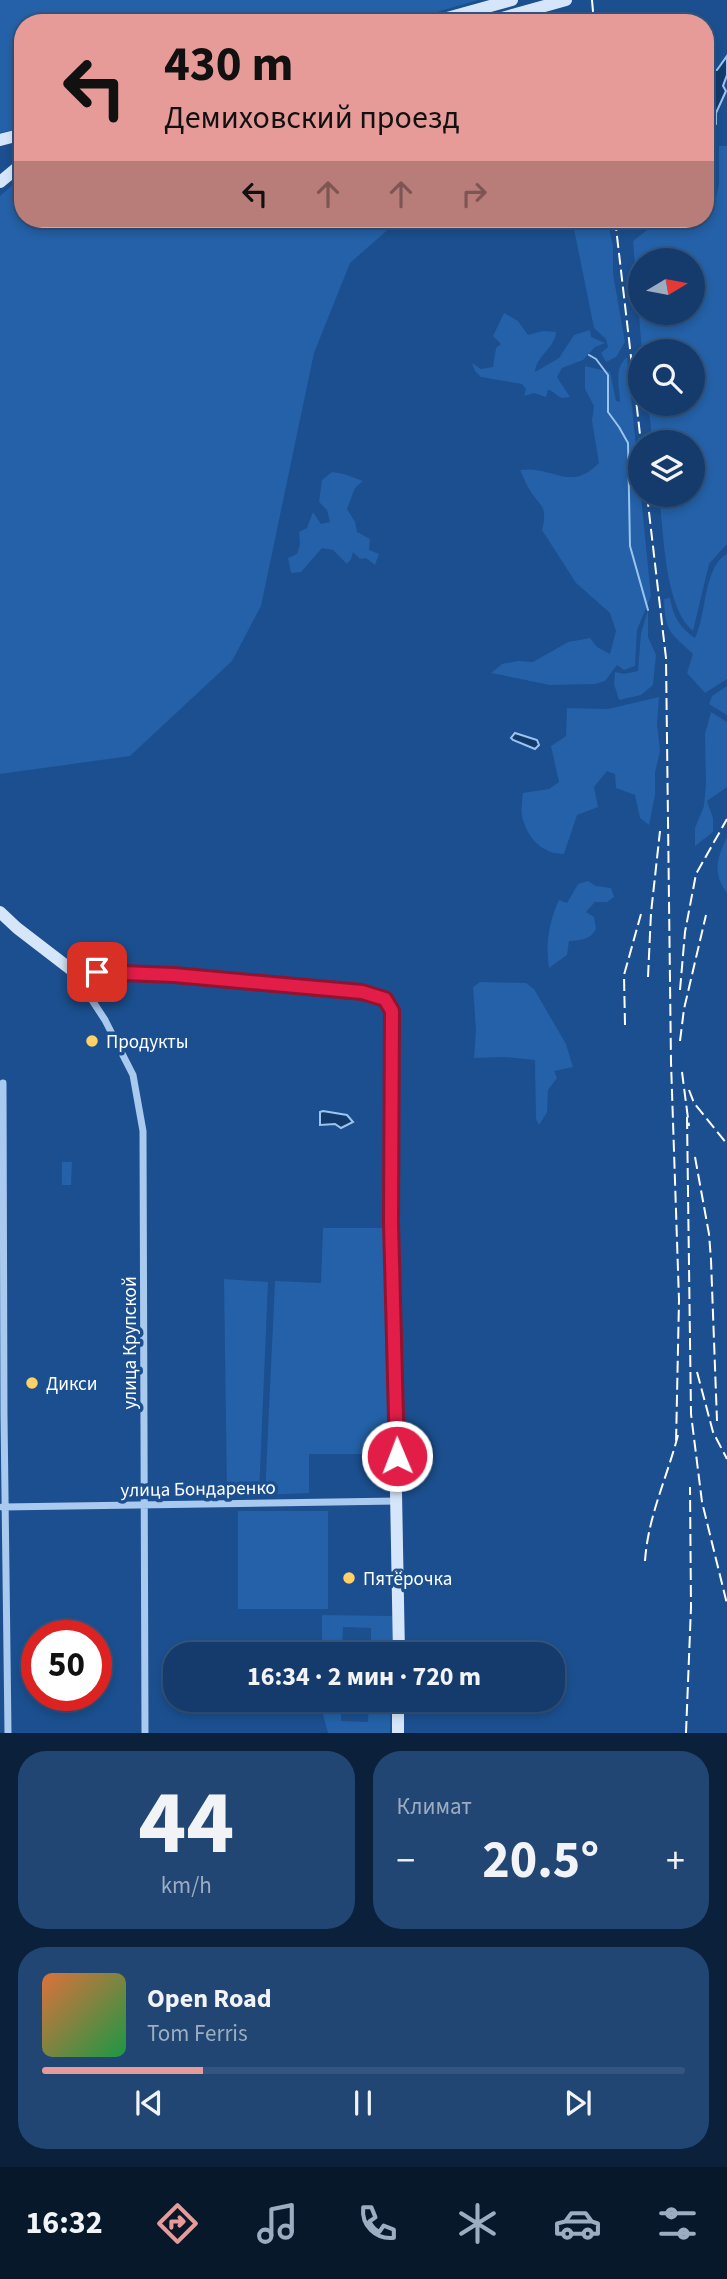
<!DOCTYPE html>
<html lang="ru">
<head>
<meta charset="utf-8">
<style>
	body { margin:0; font-family:"Source Sans 3",sans-serif; background:#214673; color:#f1f3f6; height:100vh; display:flex; flex-direction:column; font-size:26px; white-space:nowrap }
	* { box-sizing:border-box; margin:0 }
	p { font-size:23px; color:#9dadc1 }
	.icon { flex:none; width:38px; height:38px; fill:none; stroke:currentColor; stroke-width:2; stroke-linecap:round; stroke-linejoin:round }
	.map { position:relative; height:1733px; overflow:hidden }
	.drawer { display:flex; flex-direction:column; gap:18px; padding:18px; background:#0b203b; flex:1 }
	.drawer>* { flex:none }
	.top-card { position:absolute; left:14px; top:14px; width:700px; height:214px; border-radius:28px; box-shadow:0 4px 10px #0003,0 0 0 2px #33557e; background:#e69b98; color:#111; overflow:hidden }
	.needle { width:46px; rotate:80deg }
	.tools { position:absolute; left:628px; top:248px; display:grid; gap:14px }
	.tools a { display:grid; place-items:center; width:77px; height:77px; border-radius:50%; background:#143b6b; box-shadow:0 4px 10px #0003,0 0 0 2px #33557e; font-size:35px }
	.speed { position:absolute; left:21px; top:1620px; display:flex; gap:14px; font-size:35px; font-weight:700; text-align:center }
	.speed>* { display:grid; place-content:center; width:91px; height:91px; border-radius:50%; background:#143b6b; box-shadow:0 4px 10px #0003,0 0 0 2px #33557e; line-height:1 }
	.speed .limit { border:10px solid #d22; background:#fff; color:#111 }
	.pin { position:absolute; display:grid; place-items:center; width:60px; height:60px; color:#fff; margin:-30px; border-radius:14px; box-shadow:0 4px 10px #0006 }
	.me { position:absolute; width:77px; margin:-38px; rotate:359deg; stroke-linejoin:round; filter:drop-shadow(0 0 5px #0008) }
	.turn { display:flex; align-items:center; gap:24px; height:147px; padding:0 35px; font-size:32px }
	.turn .icon { width:91px; height:91px; stroke-width:2.5 }
	.turn b { display:block; font-size:49px; line-height:60px }
	.lanes { display:flex; align-items:center; height:66px; padding:0 35px; background:#0003; justify-content:center; gap:35px; direction:ltr }
	.lanes .off { opacity:.35 }
	.big { font-size:52px; font-weight:700; line-height:1.1 }
	.drawer .tile { flex:1; display:flex; flex-direction:column; justify-content:center; gap:10px; min-width:0; padding:0 24px; border-radius:28px; background:#214673 }
	.drawer .dial { align-items:center; gap:0 }
	.dial b { font-size:91px; line-height:1 }
	.song { display:flex; align-items:center; gap:21px }
	.cover { width:84px; height:84px; border-radius:10px; background:linear-gradient(135deg,hsl(20 70% 55%),hsl(140 70% 35%)) }
	.played { height:7px; border-radius:4px; background:linear-gradient(90deg,#e69b98 25%,#33557e 25%) }
	.keys { display:flex; justify-content:space-around; direction:ltr }
	.heat { display:flex; justify-content:space-between; align-items:center; font-size:38px; direction:ltr }
	.drawer .tiles { flex:1; display:grid; gap:18px; grid-template-columns:1fr 1fr }
	.tile:last-child { grid-column:span 2 }
	.trip { position:absolute; left:163px; top:1642px; width:402px; height:70px; border-radius:28px; background:#143b6b; box-shadow:0 4px 10px #0003,0 0 0 2px #33557e; font-weight:700; line-height:70px; text-align:center }
	.menu { display:flex; height:112px; justify-content:space-around; align-items:center; background:#08182b; color:#9dadc1 }
	.menu .icon { width:49px; height:49px }
	.menu .current { color:#e69b98 }
	.menu b { font-size:32px; color:#f1f3f6 }
	.map>svg:first-child { display:block }
	.green { fill:#2461a8; fill-rule:evenodd }
	.water { fill:#123a6d; stroke:#9cc4f0; stroke-width:2 }
	.lines { fill:none; stroke-linecap:round; stroke-linejoin:round }
	.stream { stroke:#9cc4f0; stroke-width:2 }
	.minor { stroke:#a9c9ee; stroke-width:7 }
	.secondary { stroke:#d6e6fa; stroke-width:12 }
	.rail { stroke:#fff; stroke-width:2; stroke-dasharray:12 5; stroke-linecap:butt }
	.route-casing { stroke:#92132f; stroke-width:18 }
	.route { stroke:#e11d48; stroke-width:12 }
	.poi-dot { fill:#ffd166; stroke:#1b4f8f; stroke-width:2.5 }
	.labels { text-anchor:middle; stroke-width:7; stroke-linejoin:round; paint-order:stroke }
	.poi-label { font-size:19px; fill:#fff; stroke:#1b4f8f; text-anchor:start }
	.street-label { font-size:19px; fill:#fff; stroke:#1b4f8f }
</style>
</head>
<body>
<div class="map">
<svg width="727" height="1733" viewBox="0 0 727 1733">
	<rect width="100%" height="100%" fill="#1b4f8f"/>
	<!-- green -->
	<path class="green" d="M0,0h478l-79,23h-376v104l-23,6z
		M564,12l56,3 7,8h-100z
		M719,146h8v398l-18,20 -16,67c-29,-24 -29,-99 -34,-136h34v-52h-40l-5,-39h45v-52h-51l-9,-111 18,-14 7,-8h47v-6l8,-2 6,-27zM640,261h53v52h-53z
		M23,176v43h377l-50,44 -36,90 -53,253 -29,55 -102,95 -130,18v-578z
		M572,219h35l6,27v28l12,68 -9,15 -10,5 -5,-9 7,-6 -2,-8 -12,-11z
		M504,313l14,8 10,14 15,-4 13,1c-1,16 -20,24 -21,40l24,-14 15,-23 16,-5 1,7 14,6 -10,4 -12,13 -21,8 -5,9 13,20 -9,1 -11,-8h-2l-2,7 -12,-4 -10,3 2,-7 -4,-5 -41,-7 -6,-6 -3,-8 9,6 12,-2 3,-19 5,-4 -8,-8z
		M627,357l24,239 -14,34 -2,36 -11,4 -7,-5 -12,16 -10,3 -45,1 -59,-12 11,-9 16,-3 15,1 35,-20 22,-4 7,9 13,7 6,-23 -6,-18 -34,-30 -34,-53c7,-26 -4,-24 -14,-43 -3,-5 -5,-11 -8,-17 33,-5 50,23 79,-7l-7,-42 2,-15 -9,-17v-23l25,6 6,29 4,1c0,-15 -7,-33 7,-45z
		M332,472l12,2 19,7 -8,7 -8,21 8,13 2,10 13,7 -1,11 10,4 -4,11 -9,-7 -6,1 -7,-7 -2,7 -4,5 -14,-14 -11,-2 -21,24 -10,1 -3,-15 9,-4 3,-10 -1,-12 8,-4 6,-16 8,12 9,-2 -3,-12 -8,-8 3,-22z
		M727,554v125l-22,14 -18,-20 6,-19c-22,-21 -28,-21 -29,-55l6,-1c3,18 10,30 25,40 12,-24 8,-71 32,-84z
		M648,610v27l8,18 -3,30 -12,10 -22,5 -5,-16 1,-12 9,2 14,-3 3,-38z
		M727,686v29l-18,-11 3,-8z
		M659,697l-2,27 3,27 -5,22v22l-6,30 -9,-7 -5,-23 -19,-7 -1,-14 -8,-3 -13,16 4,20 -21,8 -13,39c-22,0 -37,-16 -42,-38 -1,-7 0,-16 1,-23l26,-4 10,-7 -8,-36 15,-10 1,-28 41,1z
		M711,712l16,10v65l-20,14 6,17v14l-18,14v-18l9,-22 2,-22 -1,-50z
		M727,837v56c-15,-20 -10,-35 0,-56z
		M588,881l8,5 15,2 3,9 -7,5h-12l-9,10 8,5 2,12c-6,11 -15,11 -27,12l-2,14 -18,13c-4,-23 0,-47 10,-68l8,3 11,-19z
		M480,982l46,1 8,6 32,55 7,23 -19,4 3,7 -9,12 -1,22 -8,13 -3,-6 -1,-59 -30,-3 -31,1 2,-28 -3,-43z
		M62,1162h10l-1,23h-9z
		M323,1228h64l2,226h-80v39l-44,2 10,-214 46,2z
		M224,1279l44,3 -9,213h-32z
		M238,1511h90v98h-90z
		M322,1615l72,1 -1,38h-22v-26l-28,-1 -1,27h-20z
		M322,1699h19v22l27,1 1,-23h22l-1,34h-62l-6,-22z"/>
	<!-- water -->
	<path class="water" d="M727,56v19l-4,11 3,5 -10,22v11l-11,7v-62l12,1z
		M515,733l22,7 2,5 -4,4 -22,-9 -2,-2z
		M323,1111l24,4 6,7 -12,6 -6,-4 -15,1v-13z"/>
	<g class="lines">
		<!-- stream -->
		<path class="stream" d="M705,179l1,-7
			M589,355l7,4 12,16v37l11,15 9,16 2,103 18,64"/>
		<!-- minor -->
		<path class="minor" d="M73,971l32,49 28,55 10,56 2,602
			M3,1083l1,332 4,318
			M2,1507l395,-6"/>
		<!-- secondary -->
		<path class="secondary" d="M429,23l83,-23
			M484,23l82,-23
			M0,140l23,-6
			M0,182l23,-19
			M0,912l17,16 56,43 101,4 188,17 23,7 7,12 -1,212 8,431
			M398,1733v-34"/>
		<!-- rail -->
		<path class="rail" d="M592,0l2,23
			M615,219l26,224
			M647,495l19,163 5,404 8,238 -3,144
			M648,977l3,-64 9,-82
			M680,990l5,-58 11,-58 31,-55
			M625,1025l-1,-50 17,-61
			M680,1041l4,-32 22,-94
			M682,1072l7,54
			M689,1090l5,13 33,41
			M687,1117l4,297 11,88 25,102
			M695,1157l14,77 2,26 6,161
			M697,1372l16,60 14,27
			M645,1561c3,-45 22,-83 33,-126
			M686,1733l5,-126 -1,-120"/>
	</g>
	<g class="lines">
		<defs>
			<path id="route" d="M97,972l77,3 188,17 23,7 7,12 -1,212 6,233"/>
		</defs>
		<!-- route casing -->
		<use href="#route" class="route-casing"/>
		<!-- route -->
		<use href="#route" class="route"/>
	</g>
	<!-- markers -->
	<g class="poi-dot">
		<circle cx="92" cy="1041" r="7"/>
		<circle cx="32" cy="1383" r="7"/>
		<circle cx="349" cy="1578" r="7"/>
	</g>
	<g class="labels">
		<!-- poi labels -->
		<g class="poi-label">
			<text x="106" y="1048">Продукты</text>
			<text x="46" y="1390">Дикси</text>
			<text x="363" y="1585">Пятёрочка</text>
		</g>
		<!-- street labels -->
		<g class="street-label">
			<text transform="translate(129 1343) rotate(-90)" y="7">улица Крупской</text>
			<text transform="translate(198 1488) rotate(-1)" y="7">улица Бондаренко</text>
		</g>
	</g>
</svg>
<div class="tools">
<a><svg class="needle" viewBox="-14 -14 28 28"><path d="M0-13l5 13h-10z" fill="#e53935"/><path d="M0 13l5-13h-10z" fill="#9dadc1"/></svg></a>
<a><svg class="icon" aria-label="search" viewBox="0 0 24 24"><circle cx="10" cy="10" r="6"/><path d="M15 15l6 6"/></svg></a>
<a><svg class="icon" aria-label="layers" viewBox="0 0 24 24"><path d="M12 4l9 5-9 5-9-5zM3 14l9 5 9-5"/></svg></a>
</div>
<div class="speed"><div class="limit">50</div></div>
<div class="pin" style="left:97px;top:972px;background:#d93025"><svg class="icon" aria-label="arrive" viewBox="0 0 24 24"><path d="M6 21V4h12l-3 4 3 4H6"/></svg></div>
<svg class="me" style="left:397px;top:1456px" viewBox="-20 -20 40 40"><circle r="17" fill="#e11d48" stroke="#fff" stroke-width="3"/><path d="M0-11L8 9 0 5-8 9z" fill="#fff"/></svg>
<div class="trip">16:34 · 2 мин · 720 m</div>
<div class="top-card">
<div class="turn"><svg class="icon" aria-label="left" viewBox="0 0 24 24"><path d="M17 20v-9H6M10 6l-5 5 5 5"/></svg><div><b>430 m</b>Демиховский проезд</div></div>
<div class="lanes"><svg class="icon" aria-label="left" viewBox="0 0 24 24"><path d="M17 20v-9H6M10 6l-5 5 5 5"/></svg><svg class="icon off" aria-label="ahead" viewBox="0 0 24 24"><path d="M12 20V5M6 11l6-6 6 6"/></svg><svg class="icon off" aria-label="ahead" viewBox="0 0 24 24"><path d="M12 20V5M6 11l6-6 6 6"/></svg><svg class="icon off" aria-label="right" viewBox="0 0 24 24"><path d="M7 20v-9h11M14 6l5 5-5 5"/></svg></div>
</div>
</div>
<section class="drawer">
<div class="tiles">
<div class="tile dial"><b>44</b><p>km/h</p></div>
<div class="tile"><p>Климат</p>
<div class="heat"><a>−</a><b class="big">20.5°</b><a>+</a></div>
</div>
<div class="tile">
<div class="song"><i class="cover"></i><div><b>Open Road</b><p>Tom Ferris</p></div></div>
<div class="played"></div>
<div class="keys"><svg class="icon" aria-label="previous" viewBox="0 0 24 24"><path d="M18 5L8 12l10 7zM5 5v14"/></svg><svg class="icon" aria-label="pause" viewBox="0 0 24 24"><path d="M8 5v14M16 5v14"/></svg><svg class="icon" aria-label="next" viewBox="0 0 24 24"><path d="M6 5l10 7-10 7zM19 5v14"/></svg></div>
</div>
</div>
</section>
<nav class="menu">
<b>16:32</b>
<svg class="icon current" aria-label="directions" viewBox="0 0 24 24"><path d="M12 3l9 9-9 9-9-9zM9 14v-3h6M13 9l2 2-2 2"/></svg>
<svg class="icon" aria-label="music" viewBox="0 0 24 24"><path d="M9 18V5l10-2v13"/><circle cx="6" cy="18" r="3"/><circle cx="16" cy="16" r="3"/></svg>
<svg class="icon" aria-label="phone" viewBox="0 0 24 24"><path d="M5 4h4l2 5-3 2q2 4 5 5l2-3 5 2v4C11 20 4 13 5 4z"/></svg>
<svg class="icon" aria-label="climate" viewBox="0 0 24 24"><path d="M12 3v18M4 7l16 10M4 17L20 7"/></svg>
<svg class="icon" aria-label="car" viewBox="0 0 24 24"><path d="M5 17H2v-5l4-1 3-4h7l3 4 3 1v5h-3M9 17h6M6 11h13"/><circle cx="7" cy="17" r="2"/><circle cx="17" cy="17" r="2"/></svg>
<svg class="icon" aria-label="filters" viewBox="0 0 24 24"><path d="M4 7h16M4 17h16"/><circle cx="9" cy="7" r="2"/><circle cx="15" cy="17" r="2"/></svg>
</nav>
</body>
</html>
